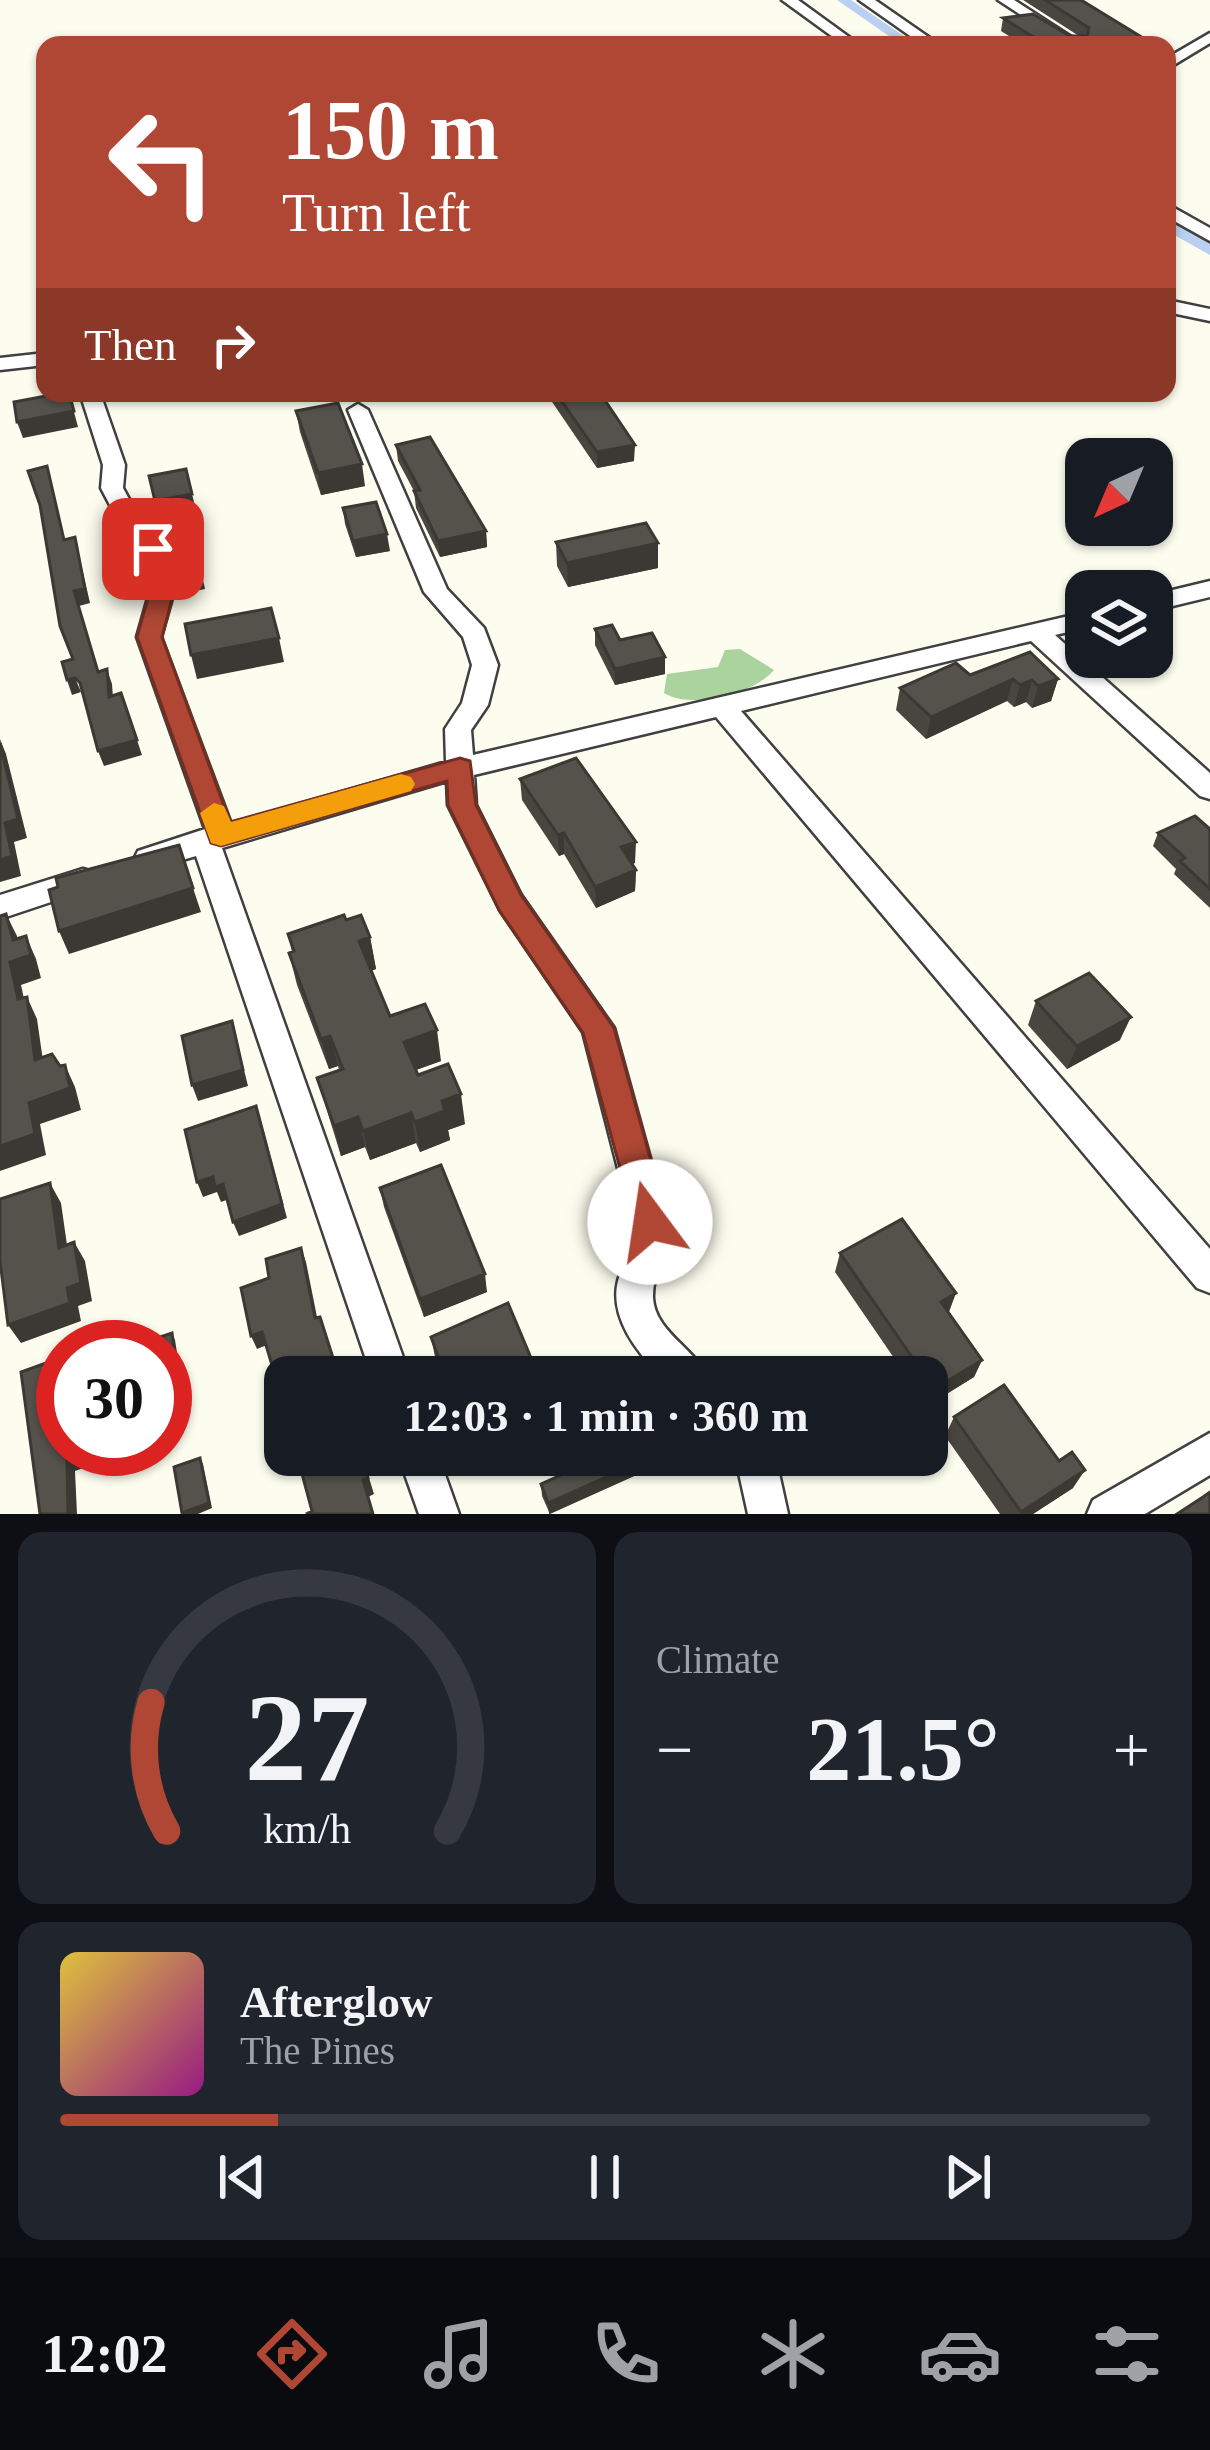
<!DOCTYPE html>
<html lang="en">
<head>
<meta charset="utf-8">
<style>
	body { margin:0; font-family:Georgia,serif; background:#20242c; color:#f1f3f6; height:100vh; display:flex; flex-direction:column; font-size:45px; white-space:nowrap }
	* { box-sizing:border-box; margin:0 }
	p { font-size:39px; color:#9ea1a6 }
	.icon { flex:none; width:66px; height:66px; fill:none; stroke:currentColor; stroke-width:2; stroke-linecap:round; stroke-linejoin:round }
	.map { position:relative; height:1514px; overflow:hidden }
	.details { display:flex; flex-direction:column; gap:18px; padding:18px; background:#0d0f14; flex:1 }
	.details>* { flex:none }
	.banner { position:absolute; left:36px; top:36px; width:1140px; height:366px; border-radius:24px; box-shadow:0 3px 9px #0004; background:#af4734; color:#fff; overflow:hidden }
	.needle { width:78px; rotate:224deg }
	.buttons { position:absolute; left:1065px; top:438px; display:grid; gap:24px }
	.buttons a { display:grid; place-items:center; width:108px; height:108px; border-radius:24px; background:#171b24; box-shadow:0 3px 9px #0004; font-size:60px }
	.speed { position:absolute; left:36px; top:1320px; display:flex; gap:24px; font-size:60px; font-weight:700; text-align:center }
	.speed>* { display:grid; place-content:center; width:156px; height:156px; border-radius:50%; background:#171b24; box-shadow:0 3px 9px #0004; line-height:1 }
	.speed .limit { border:18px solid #d22; background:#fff; color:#111 }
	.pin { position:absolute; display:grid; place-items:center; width:102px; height:102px; color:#fff; margin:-51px; border-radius:24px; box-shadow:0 6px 18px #0006 }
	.me { position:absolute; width:132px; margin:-66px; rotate:346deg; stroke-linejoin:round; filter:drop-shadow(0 0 9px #0008) }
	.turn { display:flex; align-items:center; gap:42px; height:252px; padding:0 48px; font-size:54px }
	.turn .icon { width:156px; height:156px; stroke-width:2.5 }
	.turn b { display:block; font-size:84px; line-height:102px }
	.then { display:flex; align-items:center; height:114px; padding:0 48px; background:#0003; gap:24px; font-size:45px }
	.big { font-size:90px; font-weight:700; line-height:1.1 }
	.details .card { flex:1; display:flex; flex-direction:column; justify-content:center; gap:18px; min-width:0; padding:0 42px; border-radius:24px; background:#20242c }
	.details .dial { align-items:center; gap:0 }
	.dial svg { height:312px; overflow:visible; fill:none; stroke:#363941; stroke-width:7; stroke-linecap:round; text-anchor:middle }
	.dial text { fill:#f1f3f6; stroke:none }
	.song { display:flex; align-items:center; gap:36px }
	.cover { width:144px; height:144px; border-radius:18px; background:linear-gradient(135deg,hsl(50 70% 55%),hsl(310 70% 35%)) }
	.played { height:12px; border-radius:6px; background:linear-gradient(90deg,#af4734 20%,#363941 20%) }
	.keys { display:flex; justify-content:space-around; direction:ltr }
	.heat { display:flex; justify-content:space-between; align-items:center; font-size:66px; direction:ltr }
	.details .tiles { flex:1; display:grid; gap:18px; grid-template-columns:1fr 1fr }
	.card:last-child { grid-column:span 2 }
	.trip { position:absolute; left:264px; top:1356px; width:684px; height:120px; border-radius:24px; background:#171b24; box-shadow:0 3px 9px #0004; font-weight:700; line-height:120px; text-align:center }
	.dock { display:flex; height:192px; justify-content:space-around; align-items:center; background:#090b0e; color:#9ea1a6 }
	.dock .icon { width:84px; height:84px }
	.dock .selected { color:#af4734 }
	.dock b { font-size:54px; color:#f1f3f6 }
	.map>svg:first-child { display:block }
	.forest { fill:#aad39d }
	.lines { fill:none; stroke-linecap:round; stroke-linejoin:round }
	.canal { fill:#b9d0f0; fill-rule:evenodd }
	.minor-casing { stroke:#404040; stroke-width:5 }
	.minor { fill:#fff; fill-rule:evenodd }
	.wall { fill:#494640 }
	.shaded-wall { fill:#3c3934 }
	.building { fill:#55514b; stroke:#3c3934; stroke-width:3 }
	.route { fill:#af4734; stroke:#722e22; stroke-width:3 }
	.slow { fill:#f59e0b }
</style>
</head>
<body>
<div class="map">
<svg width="1210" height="1514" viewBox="0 0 1210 1514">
	<rect width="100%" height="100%" fill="#fdfdef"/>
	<!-- forest -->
	<path class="forest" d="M740,649l34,21c-20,24 -81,40 -110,23l3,-19 51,-7 7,-17z"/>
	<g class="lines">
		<!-- canal -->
		<path class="canal" d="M837,0h14l66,45h-15z
			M1167,219l43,24v12l-43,-24z"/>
		<defs>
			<path id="minor" d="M782,0h16l62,45h-16z
				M859,0h16l65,45h-17z
				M998,0h16l70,45h-17z
				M1210,33v10l-43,26v-11z
				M1167,204l43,24v13l-43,-24z
				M1167,300l43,9v12l-43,-9z
				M45,353v12l-45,5v-12z
				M80,393h20l25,72 -2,23 19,35 23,26 8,22 1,20 -13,46 70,187 215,-62 -1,-33 17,-26 10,-38 -9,-28 -39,-45 -76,-182 10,-6 10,6 79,179 37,39 14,37 -10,40 -17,25 2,25 613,-143v16l-31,7 155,138v26l-10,-3 -169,-155 -290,70 469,538v44l-13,-5 -481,-571 -242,58 2,30 45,90 93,133 54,195c1,27 -16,49 -15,75 2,34 42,50 54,79h-46c-24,-25 -52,-60 -43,-96 6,-22 15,-36 14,-58l-49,-191 -83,-122 -52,-105 -1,-24 -225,67 188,529h-38l-176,-521 -48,14 -10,-3 -4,-8 4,-8 67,-22 -68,-192 13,-46 -1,-20 -7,-20 -21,-25 -20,-38 2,-23z
				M1210,581v16l-58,14v-16z
				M83,869l10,3 5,8 -5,8 -93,31v-24z
				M1210,1433v42l-65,39h-58l6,-14z
				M398,1455h40l21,59h-40z
				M735,1455h40l13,59h-40z"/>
		</defs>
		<!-- minor casing -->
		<use href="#minor" class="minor-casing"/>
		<!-- minor -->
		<use href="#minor" class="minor"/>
	</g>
	<!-- wall -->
	<path class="wall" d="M1023,0h58l62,38 -2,7h-118l-22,-14 2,-13 67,18h9z
		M546,393h54l34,68 -37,7z
		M296,411l69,75 -44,9 -21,-63z
		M396,445l90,86 1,16 -47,10 -24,-49 -2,-17 -16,-30z
		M343,508l47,43 -34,6 -11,-33z
		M556,542l102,26 -90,19 -11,-21z
		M595,629l70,28v17l-50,11 -20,-40z
		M970,675l88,4 -7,22 -19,7 -6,-6 -12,5 -7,-6 -81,38 -30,-29 4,-22z
		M520,779l115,84 -3,1 4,6 -1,21 -39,17 -32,-54 -5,2 -37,-56z
		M1210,829v79l-36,-34 2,-5 -23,-23 5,-13z
		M346,920l24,17 6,32 -5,1 19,46 51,45 -25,9 2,5 47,49 -17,6 2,10 -30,12 -4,-9 -46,17 -5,-13 -24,9 -24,-78 22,-8 -1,-4 -9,3 -32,-84 -8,-32 3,-1 -4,-18z
		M1036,1001l84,39 -53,29 -39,-44z
		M380,1188l107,104 -63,25 -40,-110z
		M840,1253l108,59 34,48 -8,17 -47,29v-29h-20l-72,-105z
		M431,1337l108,40h-96l-8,-20z
		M954,1417l119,71 -40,26h-33l-55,-78z
		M672,1459l-122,55 -8,-18 -1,-12z"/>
	<!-- shaded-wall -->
	<path class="shaded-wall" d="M1143,38l-2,7h-40z
		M69,393l9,34 -55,11 -6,-16z
		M635,445l-1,16 -37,7v-16z
		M362,464l3,22 -44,9 -3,-22z
		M192,494l4,16 -36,7 -5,-16z
		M486,531l1,16 -47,10 -2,-16z
		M387,534l3,17 -34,6 -3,-16z
		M75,537l15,66 -11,3 -5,-15z
		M658,543v25l-90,19 -1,-24z
		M201,572l4,17 -24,5 -4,-17z
		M279,638l5,24 -87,17 -6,-24z
		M665,657v17l-50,11v-16z
		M107,669l5,15 2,27 -5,-14z
		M75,678l6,14 -9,3 -5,-15z
		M1013,679l-6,22 -81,38 5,-22z
		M1058,679l-7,22 -19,7 6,-22z
		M1032,680l-6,22 -12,5 6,-22z
		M0,739l6,15 21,84 -13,4 7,34 -21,6v-22l5,-37z
		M137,740l5,15 -38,11 -6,-15z
		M564,833v21l-5,2 -1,-21z
		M636,842l-1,21 -14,5v-21z
		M636,870l-1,21 -39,17 -1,-21z
		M193,888l8,24 -132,42 -10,-23z
		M6,914l11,22 5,22 4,-22 10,23 5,19 -20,7 8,37 -11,-23 -8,-37 3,-22z
		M370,937l6,32 -10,4 -7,-32z
		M27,997l10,22 9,63 -11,-22z
		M1131,1017l-11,23 -53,29 10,-23z
		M232,1021l16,65 -50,15 -6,-16z
		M437,1030l4,31 -31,11 -6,-30z
		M330,1036l8,30 -9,3 -8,-30z
		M65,1065l10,22 6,23 -41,14 6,31 -46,16v-25l29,-43z
		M461,1094l4,30 -17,6 2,10 -30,12 -5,-30 27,-21z
		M411,1113l5,30 -46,17 -7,-29z
		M358,1117l7,30 -24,9 -7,-30z
		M261,1121l26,97 -48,18 -6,-14z
		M213,1177l10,7 6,15 -8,3 -4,-10 -14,5 -6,-15z
		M50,1183l11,20 9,63 -11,-18z
		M74,1242l11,19 7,40 -14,5 3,15 -60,22 -13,-18 59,-37z
		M301,1248l5,14 14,70 -5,-14z
		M485,1274l2,18 -63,25 -4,-18z
		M956,1293l-7,19 -15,8 7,-18z
		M262,1332l5,13 -10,4 -6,-13z
		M172,1333l3,7 5,32 -15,5z
		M982,1360l-8,17 -47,29 7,-17z
		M334,1361l5,13 -7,3h-35z
		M285,1382v15l-2,1 -5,-13z
		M95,1449h20l1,7 -41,15 2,43h-9l-1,-55z
		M362,1455l12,39 -6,3 -5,-17z
		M655,1455h17v4l-123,55 -1,-11z
		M200,1458l3,6 9,44 -14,6h-16z
		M1085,1470l-12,18 -40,26h-13z"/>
	<!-- building -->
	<path class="building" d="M1045,0h36l62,38 -42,7h-55l-43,-27 30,-4 37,22h17l2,-8z
		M62,393h7l5,18 -57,11 -3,-20z
		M556,393h44l35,52 -38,7z
		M338,403l24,61 -44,9 -22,-62z
		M430,437l56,94 -48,10 -24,-50 6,-1 -24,-45z
		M47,466l17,74 11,-3 10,52 -11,2 24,81 9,-3 2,28 12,-4 16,47 -39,11 -18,-68 -5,-5 -8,2 -5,-18 11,-3 -13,-33 -20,-121 -12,-34z
		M186,469l6,25 -37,7 -6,-25z
		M376,502l11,32 -34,7 -10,-33z
		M646,523l12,20 -91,20 -11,-21z
		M196,553l5,19 -24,5 -4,-19z
		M271,608l8,30 -88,17 -6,-31z
		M612,625l8,15 32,-7 13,24 -50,12 -20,-40z
		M1030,652l28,27 -20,7 -6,-6 -12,5 -7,-6 -82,38 -31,-29 56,-25 14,12z
		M0,743l18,76 -13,4 7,33 -12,4z
		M576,758l60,84 -15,5 15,23 -41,17 -31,-54 -6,2 -38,-56z
		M1195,816l15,13v60l-30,-28 5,-3 -27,-25z
		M179,845l14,43 -134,43 -10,-41 9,-3 -2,-9z
		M6,914l7,26 13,-4 5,19 -21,7 8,37 9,-2 8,63 17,-6 8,12 5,-1 5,23 -41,15 6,31 -35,12v-230z
		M344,915l2,5 15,-5 9,22 -11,4 31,75 35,-12 12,26 -33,12 14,33 30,-11 13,30 -19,7 3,10 -30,11 -4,-9 -48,18 -5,-14 -24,9 -17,-48 26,-9 -13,-33 -9,3 -32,-86 5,-2 -6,-17z
		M1089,973l42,44 -54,29 -41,-45z
		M232,1021l11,49 -51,15 -10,-49z
		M256,1106l26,98 -49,18 -10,-38 -8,3 -2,-10 -16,5 -12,-52z
		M441,1165l44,109 -65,25 -40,-111z
		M50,1183l9,65 15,-6 7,41 -14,5 3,15 -62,22 -8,-64v-62z
		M902,1219l54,74 -15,9 41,58 -48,29 -94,-136z
		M301,1248l14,70 5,-1 14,44 -37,16h-12v5l-7,3 -16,-53 -11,4 -10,-48 28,-10 -3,-19z
		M508,1303l31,74h-93l-15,-40z
		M172,1333l4,33 -11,4v-23h-16l-1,-6z
		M63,1357v92h32l-28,10 1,55h-28l-19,-142z
		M1004,1385l55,76 13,-9 13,18 -64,42 -67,-95z
		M297,1455h65l6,23 -5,2 10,34h-67l6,-3z
		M606,1455h49l-107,48 -7,-19z
		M200,1458l9,45 -27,10 -8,-46z
		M1210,1492v22h-33l26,-17z"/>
	<!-- route -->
	<path class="route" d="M153,542l11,7 10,42 -12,46 68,185 230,-64 10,3 6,44 45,90 93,133 54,194 -5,12 -13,5 -12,-5 -55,-201 -84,-123 -51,-105 -1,-24 -226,65 -10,-3 -74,-206 13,-46 -9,-42z"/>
	<!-- slow -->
	<path class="slow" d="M401,774l10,3 4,7 -4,7 -190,55 -10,-3 -11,-30 14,-10 10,3 7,16z"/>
</svg>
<div class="buttons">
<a><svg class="needle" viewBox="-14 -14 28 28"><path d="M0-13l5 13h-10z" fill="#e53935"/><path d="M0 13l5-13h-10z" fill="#9ea1a6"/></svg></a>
<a><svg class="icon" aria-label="layers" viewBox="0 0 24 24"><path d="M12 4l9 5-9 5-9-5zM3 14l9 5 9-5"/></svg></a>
</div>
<div class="speed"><div class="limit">30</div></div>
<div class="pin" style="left:153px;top:549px;background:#d93025"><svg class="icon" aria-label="arrive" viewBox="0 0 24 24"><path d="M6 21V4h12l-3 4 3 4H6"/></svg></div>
<svg class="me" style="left:650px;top:1222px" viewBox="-20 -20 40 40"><circle r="19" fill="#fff"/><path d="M0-13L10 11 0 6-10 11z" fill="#af4734"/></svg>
<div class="trip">12:03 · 1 min · 360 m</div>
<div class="banner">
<div class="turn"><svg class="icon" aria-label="left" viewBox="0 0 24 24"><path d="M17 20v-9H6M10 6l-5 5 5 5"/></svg><div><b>150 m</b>Turn left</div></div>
<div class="then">Then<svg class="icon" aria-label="right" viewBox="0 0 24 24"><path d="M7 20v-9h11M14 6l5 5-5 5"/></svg></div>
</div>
</div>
<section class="details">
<div class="tiles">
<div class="card dial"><svg viewBox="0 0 100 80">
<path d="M14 69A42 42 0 1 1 86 69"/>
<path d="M14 69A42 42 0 0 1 10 36" stroke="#af4734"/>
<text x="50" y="56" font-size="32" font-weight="700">27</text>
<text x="50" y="72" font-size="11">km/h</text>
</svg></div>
<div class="card"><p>Climate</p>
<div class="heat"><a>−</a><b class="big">21.5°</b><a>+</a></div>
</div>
<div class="card">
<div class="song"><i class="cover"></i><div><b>Afterglow</b><p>The Pines</p></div></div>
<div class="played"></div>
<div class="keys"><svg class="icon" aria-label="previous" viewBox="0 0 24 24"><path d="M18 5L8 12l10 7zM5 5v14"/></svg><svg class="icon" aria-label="pause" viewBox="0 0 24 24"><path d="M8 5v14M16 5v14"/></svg><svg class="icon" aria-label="next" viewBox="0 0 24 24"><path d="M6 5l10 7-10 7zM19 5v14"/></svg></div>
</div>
</div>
</section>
<nav class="dock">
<b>12:02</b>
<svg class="icon selected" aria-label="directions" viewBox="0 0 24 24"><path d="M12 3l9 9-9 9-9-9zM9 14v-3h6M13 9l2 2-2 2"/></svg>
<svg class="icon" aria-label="music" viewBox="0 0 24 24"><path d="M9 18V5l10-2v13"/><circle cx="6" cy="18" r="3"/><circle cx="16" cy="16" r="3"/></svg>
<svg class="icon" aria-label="phone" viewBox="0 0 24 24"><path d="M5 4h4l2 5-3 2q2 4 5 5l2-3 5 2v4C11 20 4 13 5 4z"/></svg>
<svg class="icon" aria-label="climate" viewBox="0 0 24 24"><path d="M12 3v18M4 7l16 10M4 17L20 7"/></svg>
<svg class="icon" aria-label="car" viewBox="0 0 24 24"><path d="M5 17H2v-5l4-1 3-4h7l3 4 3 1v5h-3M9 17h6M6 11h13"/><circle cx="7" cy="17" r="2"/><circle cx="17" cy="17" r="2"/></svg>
<svg class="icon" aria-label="filters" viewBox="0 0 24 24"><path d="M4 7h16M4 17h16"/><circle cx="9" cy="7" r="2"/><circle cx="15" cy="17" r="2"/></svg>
</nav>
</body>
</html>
